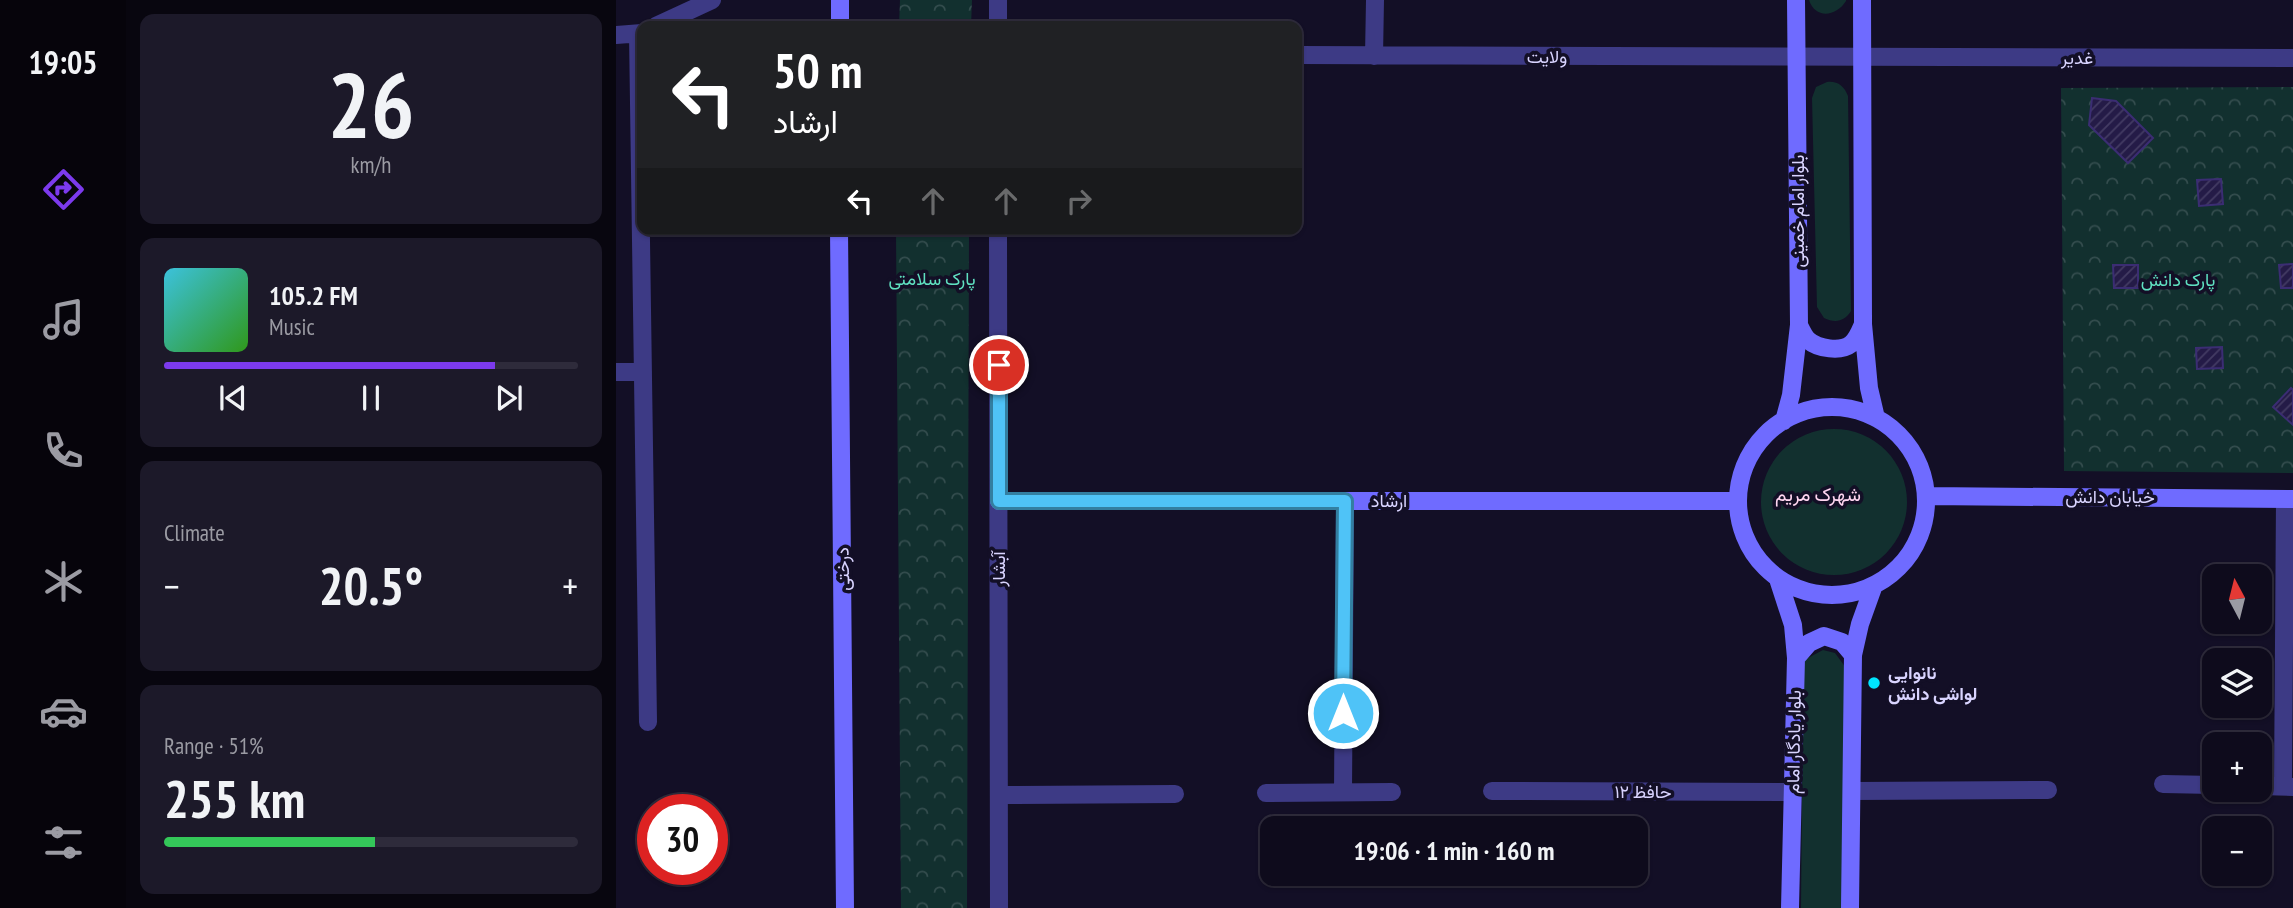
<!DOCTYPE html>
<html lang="en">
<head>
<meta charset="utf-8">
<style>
	body { margin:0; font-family:"PT Sans Narrow",Vazirmatn,sans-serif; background:#1c1929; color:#f1f3f6; height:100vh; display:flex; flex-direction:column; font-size:26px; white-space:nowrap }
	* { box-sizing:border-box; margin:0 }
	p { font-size:23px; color:#9b9ba3 }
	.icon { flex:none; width:38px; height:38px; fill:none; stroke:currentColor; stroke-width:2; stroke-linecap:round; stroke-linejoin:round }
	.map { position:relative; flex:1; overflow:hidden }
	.drawer { display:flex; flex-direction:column; gap:14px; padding:14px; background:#08060f; width:490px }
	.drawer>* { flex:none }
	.top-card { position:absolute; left:21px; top:21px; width:665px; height:214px; border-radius:14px; box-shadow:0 2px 5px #0004,0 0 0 2px #2e2b3b; background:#202124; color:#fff; overflow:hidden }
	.needle { width:46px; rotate:353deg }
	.tools { position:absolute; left:1586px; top:564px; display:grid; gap:14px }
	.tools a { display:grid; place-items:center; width:70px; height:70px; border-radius:14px; background:#0e0b1c; box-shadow:0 2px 5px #0004,0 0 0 2px #2e2b3b; font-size:35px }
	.speed { position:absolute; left:21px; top:794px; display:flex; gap:14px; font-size:35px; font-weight:700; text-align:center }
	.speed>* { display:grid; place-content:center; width:91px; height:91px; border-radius:50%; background:#0e0b1c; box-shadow:0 2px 5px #0004,0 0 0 2px #2e2b3b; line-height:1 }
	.speed .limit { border:10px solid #d22; background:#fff; color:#111 }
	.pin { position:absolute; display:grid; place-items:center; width:60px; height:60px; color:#fff; margin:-30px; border:4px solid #fff; border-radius:50%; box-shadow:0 2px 7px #0007 }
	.me { position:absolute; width:77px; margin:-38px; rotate:0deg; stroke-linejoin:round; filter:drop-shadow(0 0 5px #0008) }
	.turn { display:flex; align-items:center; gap:24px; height:147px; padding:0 21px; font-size:32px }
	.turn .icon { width:91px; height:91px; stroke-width:2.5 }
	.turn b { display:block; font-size:49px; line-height:60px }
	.lanes { display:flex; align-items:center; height:66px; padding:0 21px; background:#0003; justify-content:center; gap:35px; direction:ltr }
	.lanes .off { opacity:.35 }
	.big { font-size:52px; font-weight:700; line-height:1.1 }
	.drawer .tile { flex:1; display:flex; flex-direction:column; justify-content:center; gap:10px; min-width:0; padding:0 24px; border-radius:14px; background:#1c1929 }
	.drawer .dial { align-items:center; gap:0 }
	.dial b { font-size:91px; line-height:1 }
	.song { display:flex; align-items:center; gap:21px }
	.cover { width:84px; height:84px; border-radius:10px; background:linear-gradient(135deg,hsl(190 70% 55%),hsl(110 70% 35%)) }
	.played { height:7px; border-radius:4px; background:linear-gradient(90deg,#7c3aed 80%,#2e2b3b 80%) }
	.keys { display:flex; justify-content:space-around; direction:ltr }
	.heat { display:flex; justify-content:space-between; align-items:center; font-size:38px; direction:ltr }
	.charge { height:10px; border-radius:5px; background:linear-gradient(90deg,#34c759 51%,#2e2b3b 0) }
	.trip { position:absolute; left:644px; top:816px; width:388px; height:70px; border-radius:14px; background:#0e0b1c; box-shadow:0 2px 5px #0004,0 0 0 2px #2e2b3b; font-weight:700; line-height:70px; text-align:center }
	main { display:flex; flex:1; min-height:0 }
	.menu { display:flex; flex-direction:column; width:126px; justify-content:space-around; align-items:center; background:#06040b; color:#9b9ba3 }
	.menu .icon { width:49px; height:49px }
	.menu .on { color:#7c3aed }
	.menu b { font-size:32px; color:#f1f3f6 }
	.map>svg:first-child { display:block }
	.grass { fill:#12302f }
	.forest { fill:url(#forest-crowns) }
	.building { fill:url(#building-hatch); stroke:#3b2d73; stroke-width:2 }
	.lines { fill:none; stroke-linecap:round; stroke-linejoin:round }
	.street { stroke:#3d3a85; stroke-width:18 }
	.secondary { stroke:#6f6bff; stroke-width:18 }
	.route-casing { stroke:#337fa1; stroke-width:18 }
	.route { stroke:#4fc3f7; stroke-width:12 }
	.poi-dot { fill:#00e5ff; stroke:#130f26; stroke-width:2.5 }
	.labels { text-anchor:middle; stroke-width:7; stroke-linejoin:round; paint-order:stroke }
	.street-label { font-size:18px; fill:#d9d4ff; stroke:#130f26 }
	.park-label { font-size:18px; fill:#5fe0c0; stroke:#130f26 }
	.poi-label { font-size:18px; font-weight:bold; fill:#d9d4ff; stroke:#130f26; text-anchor:start }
	.neighbourhood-label { font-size:19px; fill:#ffd6f0; stroke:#130f26 }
</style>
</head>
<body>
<main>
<nav class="menu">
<b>19:05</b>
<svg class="icon on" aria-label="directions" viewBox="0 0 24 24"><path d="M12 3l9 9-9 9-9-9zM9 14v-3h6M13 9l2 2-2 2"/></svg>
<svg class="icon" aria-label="music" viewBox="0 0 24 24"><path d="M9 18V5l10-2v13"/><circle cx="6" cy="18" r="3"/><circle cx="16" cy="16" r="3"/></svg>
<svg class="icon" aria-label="phone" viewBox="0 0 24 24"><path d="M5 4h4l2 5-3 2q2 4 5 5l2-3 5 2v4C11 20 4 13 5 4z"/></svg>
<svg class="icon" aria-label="climate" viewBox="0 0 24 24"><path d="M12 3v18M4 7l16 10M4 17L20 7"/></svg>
<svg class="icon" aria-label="car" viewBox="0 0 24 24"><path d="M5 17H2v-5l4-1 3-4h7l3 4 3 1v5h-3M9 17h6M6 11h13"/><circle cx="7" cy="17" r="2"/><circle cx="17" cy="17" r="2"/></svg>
<svg class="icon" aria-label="filters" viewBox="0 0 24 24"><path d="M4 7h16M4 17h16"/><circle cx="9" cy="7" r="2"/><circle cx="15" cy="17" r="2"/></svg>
</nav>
<section class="drawer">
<div class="tile dial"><b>26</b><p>km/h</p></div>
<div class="tile">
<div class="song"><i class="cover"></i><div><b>105.2 FM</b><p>Music</p></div></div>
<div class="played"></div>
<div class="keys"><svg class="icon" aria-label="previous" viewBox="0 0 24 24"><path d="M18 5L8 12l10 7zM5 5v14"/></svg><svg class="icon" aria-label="pause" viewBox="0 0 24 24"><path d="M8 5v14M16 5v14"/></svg><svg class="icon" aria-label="next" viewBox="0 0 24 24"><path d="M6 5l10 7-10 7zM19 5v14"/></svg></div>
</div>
<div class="tile"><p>Climate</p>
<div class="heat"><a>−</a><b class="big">20.5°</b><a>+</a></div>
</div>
<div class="tile"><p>Range · 51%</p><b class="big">255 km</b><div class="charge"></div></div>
</section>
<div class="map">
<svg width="1677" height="908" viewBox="0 0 1677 908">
	<defs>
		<pattern id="forest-crowns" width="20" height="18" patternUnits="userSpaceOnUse" patternTransform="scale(1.75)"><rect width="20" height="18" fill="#12302f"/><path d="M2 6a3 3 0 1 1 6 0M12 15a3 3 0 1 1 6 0" fill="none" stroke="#344d4e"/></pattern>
		<pattern id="building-hatch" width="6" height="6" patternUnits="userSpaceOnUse" patternTransform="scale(1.75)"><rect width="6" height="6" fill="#241b47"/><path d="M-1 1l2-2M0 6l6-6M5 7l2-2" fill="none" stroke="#433b63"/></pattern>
	</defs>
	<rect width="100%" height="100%" fill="#130f26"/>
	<!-- grass -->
	<path class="grass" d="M1193,0h37v1c-10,16 -31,18 -37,-1z
		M1211,82c11,-1 17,4 21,14l3,215c-7,11 -16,12 -27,7l-7,-11 -5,-209 4,-11z
		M1145 502a73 73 0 1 1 146 0a73 73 0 1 1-146 0Z
		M1207,650l12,3 11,15 -3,240h-42l2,-242 3,-7z"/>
	<!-- forest -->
	<path class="forest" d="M284,0h72l-1,26h-72z
		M1677,87v386l-229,-2 -3,-383z
		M280,229h73l-2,679h-66z"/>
	<!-- building -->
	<path class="building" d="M1476,98l24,3 37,37 -25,25 -39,-38z
		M1605,179l2,25 -24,2 -2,-26z
		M1675,264h2v24h-12l-2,-23z
		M1497,265h25v23h-24z
		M1606,347l1,21 -26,1 -1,-21z
		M1675,388l2,2v35l-20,-18z"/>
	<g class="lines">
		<!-- street -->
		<path class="street" d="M382,0v26
			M40,26l56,-26
			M22,34l10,688
			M0,35l26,-2
			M681,55l996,3
			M758,56l1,-56
			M382,229l1,679
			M0,372h27
			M1547,784l51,1
			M1643,786l34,1
			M1667,786l2,-287
			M876,791l301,1
			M1237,791l195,-1
			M727,792l2,-291
			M650,793l126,-1
			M383,795l176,-1"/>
		<!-- secondary -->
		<path class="secondary" d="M1246,0l1,324 6,64 7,30
			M224,26v-26
			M223,229l6,679
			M1183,325c2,4 5,11 9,15 10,9 33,12 43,4 6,-5 9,-13 12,-20
			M1122 501a94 94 0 1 1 188 0a94 94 0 1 1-188 0Z
			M1168,421l7,-26 8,-70 -3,-325
			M1311,496l366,3
			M383,501h739
			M1162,579l15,46 3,33 -6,250
			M1180,658l13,-15 15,-7 18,6 11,13
			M1234,908l3,-253 7,-31 14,-39"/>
	</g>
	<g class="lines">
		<defs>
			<path id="route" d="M383,365v136h346l-2,212"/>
		</defs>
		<!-- route casing -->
		<use href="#route" class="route-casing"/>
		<!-- route -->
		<use href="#route" class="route"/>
	</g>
	<!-- markers -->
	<circle class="poi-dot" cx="1258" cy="683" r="7"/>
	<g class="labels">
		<!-- street labels -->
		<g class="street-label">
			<text x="931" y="63">ولایت</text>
			<text x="1461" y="64">غدیر</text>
			<text transform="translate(1182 211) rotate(-90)" y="6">بلوار امام خمینی</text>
			<text x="1494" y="503">خیابان دانش</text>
			<text x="773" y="507">ارشاد</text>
			<text transform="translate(227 569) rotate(-91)" y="6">درختی</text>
			<text transform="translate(383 569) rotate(-90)" y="6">آبشار</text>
			<text transform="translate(1178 742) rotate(-89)" y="6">بلوار یادگار امام</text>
			<text x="1027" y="798">حافظ ۱۲</text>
		</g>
		<!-- park labels -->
		<g class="park-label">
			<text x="316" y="285">پارک سلامتی</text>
			<text x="1562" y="286">پارک دانش</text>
		</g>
		<!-- poi labels -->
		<g class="poi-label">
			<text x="1272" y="679">نانوایی<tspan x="1272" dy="21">لواشی دانش</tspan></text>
		</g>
		<!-- neighbourhood labels -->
		<g class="neighbourhood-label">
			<text x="1202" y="501">شهرک مریم</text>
		</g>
	</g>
</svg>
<div class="tools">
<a><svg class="needle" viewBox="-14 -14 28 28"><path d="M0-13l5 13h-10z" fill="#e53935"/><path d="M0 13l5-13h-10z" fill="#9b9ba3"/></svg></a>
<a><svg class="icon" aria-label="layers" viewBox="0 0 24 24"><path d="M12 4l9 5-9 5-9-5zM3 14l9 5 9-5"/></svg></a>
<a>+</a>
<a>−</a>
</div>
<div class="speed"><div class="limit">30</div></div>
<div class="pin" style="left:383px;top:365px;background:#d93025"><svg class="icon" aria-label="arrive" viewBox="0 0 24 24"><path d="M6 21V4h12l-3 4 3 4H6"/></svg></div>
<svg class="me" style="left:727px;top:713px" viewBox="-20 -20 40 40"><circle r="17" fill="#4fc3f7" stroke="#fff" stroke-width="3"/><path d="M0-11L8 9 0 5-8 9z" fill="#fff"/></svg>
<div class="trip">19:06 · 1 min · 160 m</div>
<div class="top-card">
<div class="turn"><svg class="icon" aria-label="left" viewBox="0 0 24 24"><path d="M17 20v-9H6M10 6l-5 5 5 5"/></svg><div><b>50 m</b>ارشاد</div></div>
<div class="lanes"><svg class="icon" aria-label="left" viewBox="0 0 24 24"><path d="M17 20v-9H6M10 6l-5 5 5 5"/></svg><svg class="icon off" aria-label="ahead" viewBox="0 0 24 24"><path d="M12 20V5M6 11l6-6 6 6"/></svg><svg class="icon off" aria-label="ahead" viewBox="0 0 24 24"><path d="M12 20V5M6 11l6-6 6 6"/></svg><svg class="icon off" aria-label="right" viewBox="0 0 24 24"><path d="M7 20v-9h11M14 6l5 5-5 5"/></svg></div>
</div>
</div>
</main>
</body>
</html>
